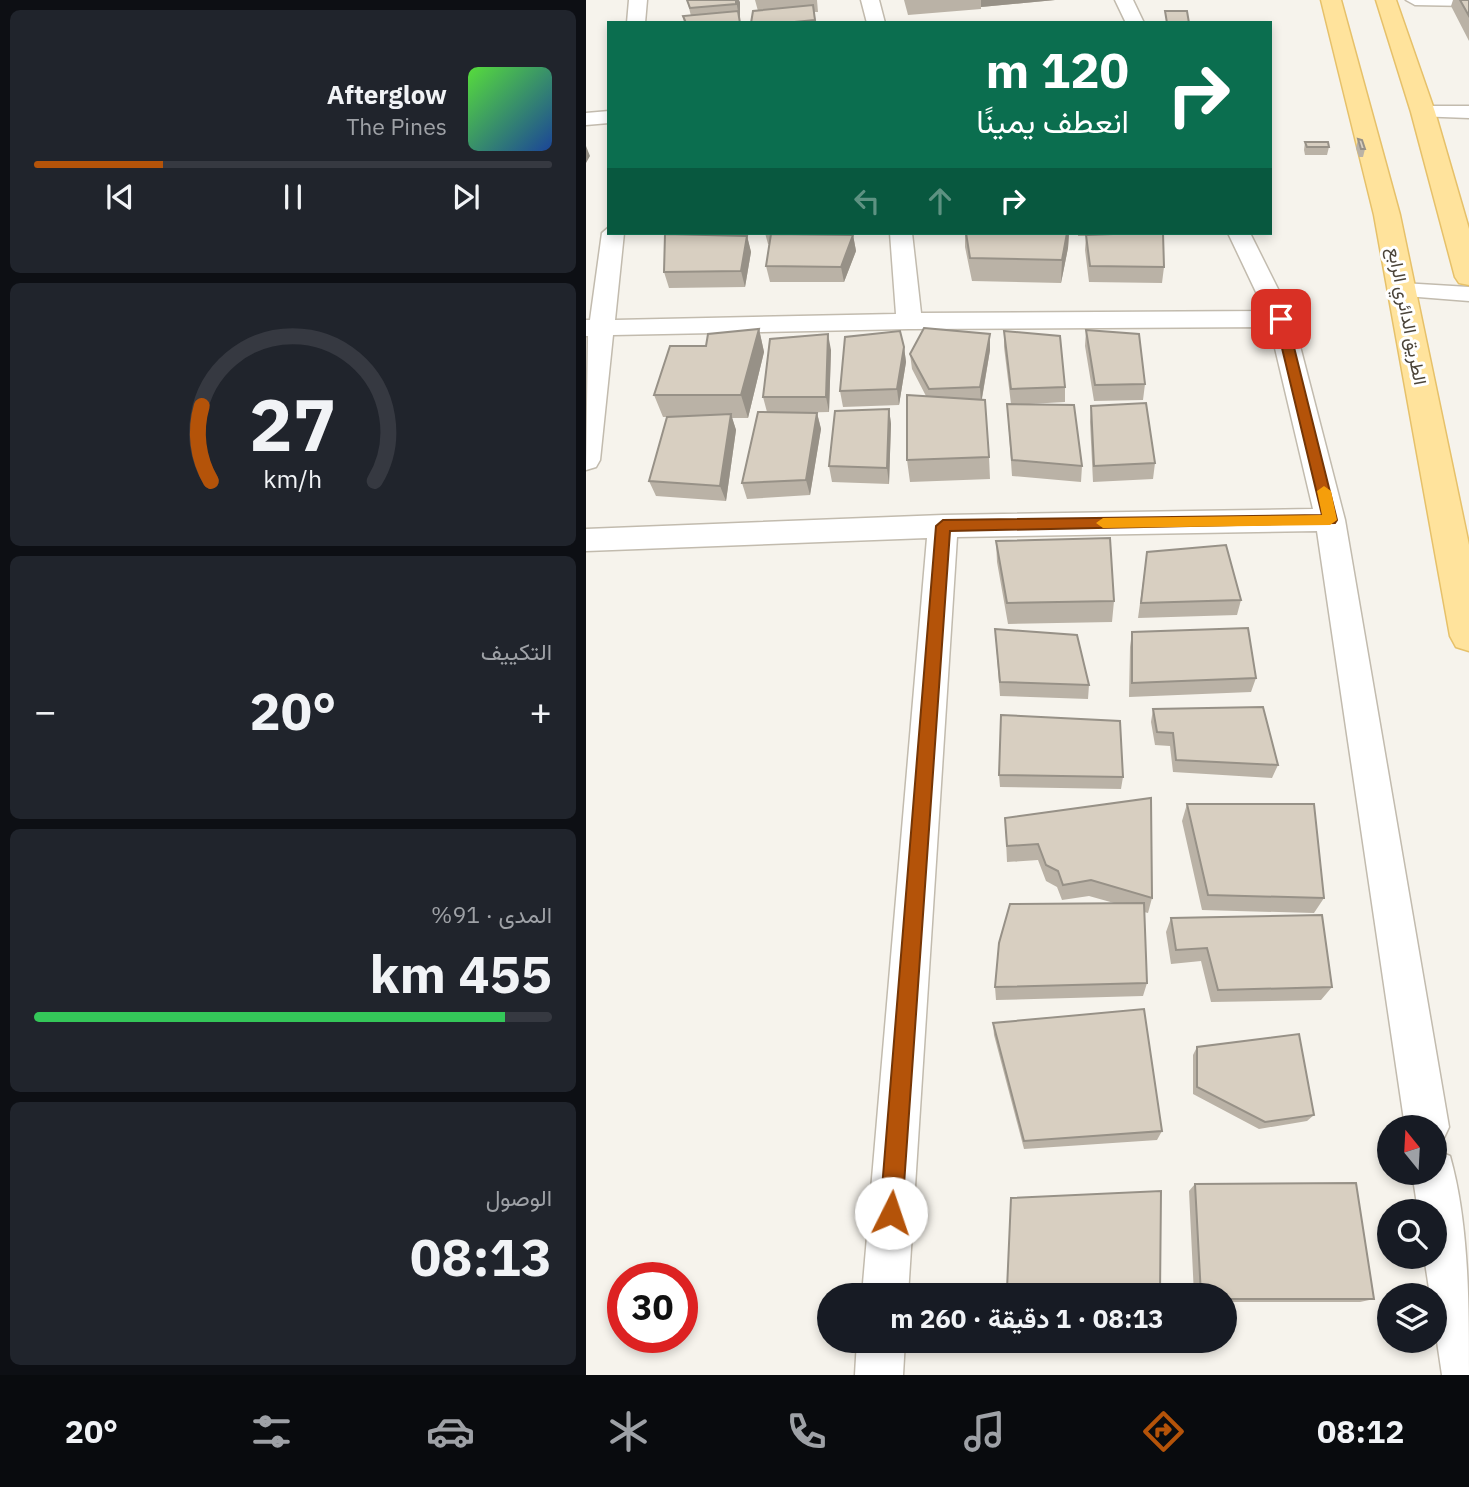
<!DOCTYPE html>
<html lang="ar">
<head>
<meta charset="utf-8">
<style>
	body { margin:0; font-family:"IBM Plex Sans",Vazirmatn,sans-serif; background:#20242c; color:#f1f3f6; direction:rtl; height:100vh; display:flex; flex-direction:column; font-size:26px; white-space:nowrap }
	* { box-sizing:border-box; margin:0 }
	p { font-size:23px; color:#9ea1a6 }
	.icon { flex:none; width:38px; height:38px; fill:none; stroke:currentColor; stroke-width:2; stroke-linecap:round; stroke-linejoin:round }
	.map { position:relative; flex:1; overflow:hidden; direction:ltr }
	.drawer { display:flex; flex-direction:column; gap:10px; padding:10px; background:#0d0f14; width:586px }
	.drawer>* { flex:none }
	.hud { position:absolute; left:21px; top:21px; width:665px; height:214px; border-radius:0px; box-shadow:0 4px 10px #0003; direction:rtl; background:#0b6e4f; color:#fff; overflow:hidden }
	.needle { width:46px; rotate:342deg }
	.buttons { position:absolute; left:791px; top:1115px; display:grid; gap:14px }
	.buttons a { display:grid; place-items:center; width:70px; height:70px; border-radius:50%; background:#171b24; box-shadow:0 4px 10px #0003; font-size:35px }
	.speed { position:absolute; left:21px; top:1262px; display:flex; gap:14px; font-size:35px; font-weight:700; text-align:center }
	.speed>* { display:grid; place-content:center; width:91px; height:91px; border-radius:50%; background:#171b24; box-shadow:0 4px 10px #0003; line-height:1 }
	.speed .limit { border:10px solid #d22; background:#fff; color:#111 }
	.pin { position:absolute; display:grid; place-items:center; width:60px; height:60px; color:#fff; margin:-30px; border-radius:14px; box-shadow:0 4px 10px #0006 }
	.me { position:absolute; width:77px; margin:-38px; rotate:4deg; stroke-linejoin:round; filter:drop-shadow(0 0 5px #0008) }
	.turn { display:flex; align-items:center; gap:24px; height:147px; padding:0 28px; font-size:32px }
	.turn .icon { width:91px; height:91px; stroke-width:2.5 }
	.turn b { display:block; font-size:49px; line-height:60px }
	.lanes { display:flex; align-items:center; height:66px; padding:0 28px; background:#0003; justify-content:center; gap:35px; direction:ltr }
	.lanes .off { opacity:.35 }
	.big { font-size:52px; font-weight:700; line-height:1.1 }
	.drawer .tile { flex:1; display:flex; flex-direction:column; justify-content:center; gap:10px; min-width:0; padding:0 24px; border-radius:10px; background:#20242c }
	.drawer .dial { align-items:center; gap:0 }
	.dial svg { height:182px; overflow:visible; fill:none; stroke:#363941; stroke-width:7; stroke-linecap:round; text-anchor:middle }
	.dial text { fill:#f1f3f6; stroke:none }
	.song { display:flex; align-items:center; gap:21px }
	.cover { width:84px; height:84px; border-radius:10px; background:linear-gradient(135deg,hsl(110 70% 55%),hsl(220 70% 35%)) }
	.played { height:7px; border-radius:4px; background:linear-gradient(90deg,#b45309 25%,#363941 25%) }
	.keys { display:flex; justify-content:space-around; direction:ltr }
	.heat { display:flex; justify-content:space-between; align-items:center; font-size:38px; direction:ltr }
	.charge { height:10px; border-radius:5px; background:linear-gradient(90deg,#34c759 91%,#363941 0) }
	.trip { position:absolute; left:231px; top:1283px; width:420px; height:70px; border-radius:35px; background:#171b24; box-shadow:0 4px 10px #0003; font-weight:700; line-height:70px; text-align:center; direction:rtl }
	.tabs { display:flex; height:112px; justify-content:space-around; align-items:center; background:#090b0e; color:#9ea1a6 }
	.tabs .icon { width:49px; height:49px }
	.tabs .active { color:#b45309 }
	.tabs b { font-size:32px; color:#f1f3f6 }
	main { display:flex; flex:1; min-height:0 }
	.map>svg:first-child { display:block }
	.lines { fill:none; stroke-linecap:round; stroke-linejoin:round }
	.minor-casing { stroke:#c2bbae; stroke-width:3 }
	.primary-casing { stroke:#e6c16a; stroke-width:3 }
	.minor { fill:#fff; fill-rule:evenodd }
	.primary { fill:#ffe39c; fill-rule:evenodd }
	.wall { fill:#bab2a6 }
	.shaded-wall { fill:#979187 }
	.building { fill:#d8cfc1; stroke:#979187; stroke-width:2 }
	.route { fill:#b45309; stroke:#753606; stroke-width:2 }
	.slow { fill:#f59e0b }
	.labels { text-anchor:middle; stroke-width:6; stroke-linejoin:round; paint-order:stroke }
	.far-street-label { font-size:18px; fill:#4b4439; stroke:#fff }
</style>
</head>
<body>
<main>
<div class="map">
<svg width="883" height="1375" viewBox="0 0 883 1375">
	<rect width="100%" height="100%" fill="#f6f3ec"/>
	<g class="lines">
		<defs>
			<path id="minor" d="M43,0h18l-2,23h-18z
				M275,0h18l6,23h-18z
				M529,0h18l11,23h-18z
				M820,0h63v6l-54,-1z
				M837,106h46v12l-53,-2 -3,-4 3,-4z
				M23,111v12l-23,2v-12z
				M23,227v6h15l-9,87 281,-6 -6,-81h22l9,80 344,-2 -37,-78h22l43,86 52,201 104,607 -7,15 -7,3v-18h-30l-88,-596 -360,6 -49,758h-46l65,-757 -341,13v-22l357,-14 370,-6 -43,-182 -361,2 -296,6 -13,125 -4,7 -10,3 2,-134h-2v-16h4l12,-87z
				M816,283l67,4v14l-76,-6 -3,-5 3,-5z
				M849,1150l15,6c19,67 19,148 19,219h-27l-7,-47v-33h-5l-6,-39h11v-45h-17l-6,-39h23z
				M271,1340h48l-2,35h-48z"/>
			<path id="primary" d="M735,0h20l59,215 69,330v106l-13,-4 -6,-11 -76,-421z
				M790,0h20l39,112 34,117v56l-10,-2 -4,-6 -44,-165z"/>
		</defs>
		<!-- minor casing -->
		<use href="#minor" class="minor-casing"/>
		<!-- primary casing -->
		<use href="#primary" class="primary-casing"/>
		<!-- minor -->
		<use href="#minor" class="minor"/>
		<!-- primary -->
		<use href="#primary" class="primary"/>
	</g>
	<!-- wall -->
	<path class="wall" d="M101,0h52l1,23h-56l-1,-7h8z
		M169,0h62l1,12 -60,-1z
		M318,0h151l-74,7v2l-73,6z
		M867,0h16v41l-18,-35z
		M772,139l7,10 -2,8h-4l-3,-9z
		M719,142l24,5 -2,8h-22l-1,-5z
		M90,233h67l-1,3h5l4,16 -6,35 -76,1 -5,-16z
		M179,233h85v2h3l3,16 -12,31h-74l-4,-16 3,-22h-1z
		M379,233h104l-1,15 -7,35 -89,-2 -7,-34z
		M492,233h85l1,34 -2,16 -73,-1 -4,-32 1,-14h-8z
		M173,329l5,23 -16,66h-16l4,12 -10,71 -70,-5 -7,-15 18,-64h-4l-9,-22z
		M500,330l59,54 -2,16 -49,1 -9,-55z
		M418,331l61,56v15l-36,2 53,62 -1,16 -69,-6 -5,-72h4l-7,-57z
		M318,347l2,15 -7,43 -56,2 -3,-16z
		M245,350l-2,62 -43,1h31l4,16 -11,66 -63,4 -5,-16 25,-71 -4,-15z
		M404,350l-8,49 7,58 1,22 -80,3 -3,-22 19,-64 -14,-27 -2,-15z
		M505,406l64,57 -2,16 -60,3 -3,-60z
		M303,409l2,15 -2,60 -57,-2 -3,-16z
		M410,541l118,60 -2,21 -104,2 -11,-62z
		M561,552l94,48 -4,15 -99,3z
		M409,629l94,56 -1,14 -88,-3z
		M546,632l124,46 -5,14 -122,5 1,-50z
		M567,709l125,56 -6,13 -99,-6 -3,-26 -15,-1 -4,-23z
		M413,775l124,2 -2,12 -121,-2z
		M601,804l137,94 -10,15 -112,-3 -20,-89z
		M419,818l147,80 -4,15 -4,-1 3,71 -4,13 -147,4 -1,-13 119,-84 -25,-7 -27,4 -5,-13 -11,-6 -8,-21 -31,2z
		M585,918l161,69 -11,13 -110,2 -10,-41 -30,3 -5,-32z
		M407,1023l169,108 -5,9 -133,9 -30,-114z
		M611,1047l117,68 -7,6 -48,8 -66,-35v-39z
		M609,1184l179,115 -14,3h-135v-7h-31l-5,-104z
		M421,1289l153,6h-106l-46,-3z"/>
	<!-- shaded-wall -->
	<path class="shaded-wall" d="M150,0h3l1,2v21z
		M395,0h74l-74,7z
		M227,5l3,18h-32z
		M0,146l4,10 -4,7z
		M481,233h2l-1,15 -7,35 1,-23z
		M267,235l3,16 -12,31 -3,-15z
		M161,236l4,16 -6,35 -4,-16z
		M173,329l5,23 -16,66 -7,-23z
		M242,334l3,16 -2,62 -3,-15z
		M404,334v16l-9,53 -1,-16z
		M318,347l2,15 -7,43 -2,-16z
		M303,409l2,15 -2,60 -2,-16z
		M231,413l4,16 -11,66 -4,-15z
		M145,414l5,16 -10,71 -6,-15z"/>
	<!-- building -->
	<path class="building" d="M101,0h49v4l-46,4z
		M874,0h9v16z
		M227,5l2,15 -31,3h-33l2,-12z
		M152,11l2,12h-54l-3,-7z
		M579,11h22l2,12h-22z
		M772,139l4,1 3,9h-4z
		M719,142h23l1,5h-22z
		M380,233h101l-5,27 -92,-2z
		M554,233h23l1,34 -74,-1 -4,-31z
		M79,234l82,2 -6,35 -77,1z
		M185,234l82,1 -12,32 -75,-1z
		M338,328l66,6 -10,53 -51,2 -19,-35z
		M173,329l-18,66h-87l16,-49h36l2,-12z
		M500,330l53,4 6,50 -50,1z
		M314,331l4,16 -7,42 -57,2 5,-54z
		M418,331l56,5 5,51 -54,2z
		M242,334l-2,63h-63l7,-58z
		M321,395l78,5 4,57 -82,3z
		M560,403l9,60 -61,3 -3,-60z
		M421,404l67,1 8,61 -70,-6z
		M303,409l-2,59 -58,-2 6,-55z
		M172,412l59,1 -11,67 -64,3z
		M145,414l-11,72 -71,-5 18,-64z
		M524,538l4,63 -107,2 -11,-62z
		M640,545l15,55 -100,3 6,-51z
		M662,628l8,50 -124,5v-51z
		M409,629l82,6 12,50 -89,-3z
		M677,707l15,58 -102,-5 -3,-27 -16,-1 -4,-23z
		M415,715l119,6 3,56 -124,-2z
		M565,798l1,100 -61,-18 -28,5 -5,-14 -12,-6 -8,-21 -31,2 -2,-28z
		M601,804h127l10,94 -116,-3z
		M558,903l3,80 -152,4 4,-44 11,-39z
		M736,915l10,72 -114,3 -11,-42 -31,2 -5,-32z
		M558,1009l18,122 -138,10 -31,-118z
		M713,1034l15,81 -49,7 -68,-35v-40z
		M770,1183l18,116h-149v-4h-24l-6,-111z
		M575,1191l-1,104h-64l-89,-6 4,-91z"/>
	<!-- route -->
	<path class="route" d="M695,315l6,4 50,201 -2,3 -385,8 -48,682 -3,7 -8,3 -8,-3 -3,-7 56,-687 7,-6 379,-5 -47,-196z"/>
	<!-- slow -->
	<path class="slow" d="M738,486l7,5 6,29 -7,5 -227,3 -7,-5 7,-5 219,-3 -5,-24z"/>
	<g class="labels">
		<!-- far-street labels -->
		<g class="far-street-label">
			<text transform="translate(821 316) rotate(79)" y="6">الطريق الدائري الرابع</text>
		</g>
	</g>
</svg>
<div class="buttons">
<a><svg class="needle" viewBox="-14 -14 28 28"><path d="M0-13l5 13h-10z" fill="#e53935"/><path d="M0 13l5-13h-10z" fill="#9ea1a6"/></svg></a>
<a><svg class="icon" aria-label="search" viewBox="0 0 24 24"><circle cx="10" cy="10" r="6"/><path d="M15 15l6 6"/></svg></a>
<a><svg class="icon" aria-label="layers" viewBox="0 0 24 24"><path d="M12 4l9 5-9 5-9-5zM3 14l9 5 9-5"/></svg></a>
</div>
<div class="speed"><div class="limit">30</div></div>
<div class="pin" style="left:695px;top:319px;background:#d93025"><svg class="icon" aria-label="arrive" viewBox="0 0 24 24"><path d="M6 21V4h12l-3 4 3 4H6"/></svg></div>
<svg class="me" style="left:305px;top:1213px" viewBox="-20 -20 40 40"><circle r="19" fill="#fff"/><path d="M0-13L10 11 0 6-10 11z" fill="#b45309"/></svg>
<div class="trip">08:13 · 1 دقيقة · 260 m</div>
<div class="hud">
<div class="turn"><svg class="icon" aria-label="right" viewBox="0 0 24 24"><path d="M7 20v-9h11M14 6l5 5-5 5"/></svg><div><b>120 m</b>انعطف يمينًا</div></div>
<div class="lanes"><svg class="icon off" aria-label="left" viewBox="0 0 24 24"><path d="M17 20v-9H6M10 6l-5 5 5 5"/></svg><svg class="icon off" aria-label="ahead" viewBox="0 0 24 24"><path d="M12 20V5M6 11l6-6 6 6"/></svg><svg class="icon" aria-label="right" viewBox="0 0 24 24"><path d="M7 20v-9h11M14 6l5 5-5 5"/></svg></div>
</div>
</div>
<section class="drawer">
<div class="tile">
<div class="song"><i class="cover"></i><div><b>Afterglow</b><p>The Pines</p></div></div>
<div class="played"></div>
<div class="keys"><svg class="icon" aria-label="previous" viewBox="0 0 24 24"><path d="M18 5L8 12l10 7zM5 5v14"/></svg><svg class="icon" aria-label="pause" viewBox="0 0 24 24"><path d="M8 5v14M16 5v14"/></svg><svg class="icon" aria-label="next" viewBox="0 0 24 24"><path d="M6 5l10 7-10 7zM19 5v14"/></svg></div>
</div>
<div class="tile dial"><svg viewBox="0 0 100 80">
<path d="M14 69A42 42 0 1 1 86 69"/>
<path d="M14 69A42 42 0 0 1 10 36" stroke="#b45309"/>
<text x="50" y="56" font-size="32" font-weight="700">27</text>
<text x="50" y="72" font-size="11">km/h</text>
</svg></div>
<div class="tile"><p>التكييف</p>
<div class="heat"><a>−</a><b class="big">20°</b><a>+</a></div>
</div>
<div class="tile"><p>المدى · 91%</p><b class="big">455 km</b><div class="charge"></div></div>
<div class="tile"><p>الوصول</p><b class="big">08:13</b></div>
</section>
</main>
<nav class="tabs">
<b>08:12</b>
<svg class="icon active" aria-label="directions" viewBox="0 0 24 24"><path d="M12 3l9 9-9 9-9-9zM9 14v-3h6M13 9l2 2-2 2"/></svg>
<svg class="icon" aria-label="music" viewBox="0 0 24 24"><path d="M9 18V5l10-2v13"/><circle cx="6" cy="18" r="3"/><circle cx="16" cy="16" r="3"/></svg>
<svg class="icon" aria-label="phone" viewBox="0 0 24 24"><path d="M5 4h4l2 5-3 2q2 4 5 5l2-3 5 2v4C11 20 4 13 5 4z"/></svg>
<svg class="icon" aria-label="climate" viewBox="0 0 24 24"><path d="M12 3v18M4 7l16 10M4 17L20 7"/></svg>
<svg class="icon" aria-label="car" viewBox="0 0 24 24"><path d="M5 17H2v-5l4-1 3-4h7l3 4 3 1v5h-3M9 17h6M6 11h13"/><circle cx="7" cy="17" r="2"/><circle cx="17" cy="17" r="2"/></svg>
<svg class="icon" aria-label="filters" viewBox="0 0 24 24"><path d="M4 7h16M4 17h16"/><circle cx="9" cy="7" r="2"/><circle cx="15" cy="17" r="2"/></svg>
<b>20°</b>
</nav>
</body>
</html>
